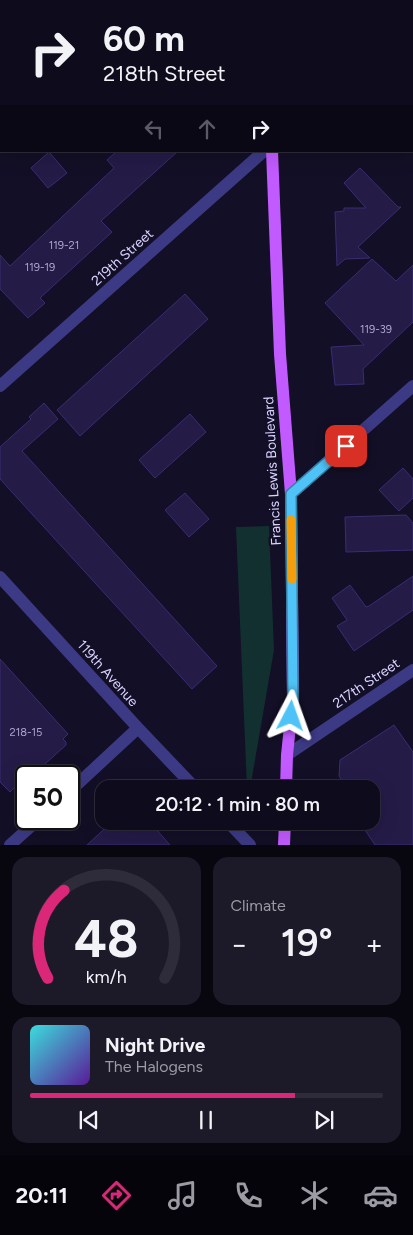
<!DOCTYPE html>
<html lang="en">
<head>
<meta charset="utf-8">
<style>
	body { margin:0; font-family:Figtree,sans-serif; background:#1c1929; color:#f1f3f6; height:100vh; display:flex; flex-direction:column; font-size:19px; white-space:nowrap }
	* { box-sizing:border-box; margin:0 }
	p { font-size:16px; color:#9b9ba3 }
	.icon { flex:none; width:28px; height:28px; fill:none; stroke:currentColor; stroke-width:2; stroke-linecap:round; stroke-linejoin:round }
	.map { position:relative; height:845px; overflow:hidden }
	.panel { display:flex; flex-direction:column; gap:12px; padding:12px; background:#08060f; flex:1 }
	.panel>* { flex:none }
	.top-card { position:absolute; left:0px; top:0px; width:414px; height:152px; box-shadow:0 5px 20px #0002,0 0 0 1px #2e2b3b; background:#0e0b1c; color:#f1f3f6; overflow:hidden }
	.speed { position:absolute; left:15px; top:765px; display:flex; gap:10px; font-size:25px; font-weight:700; text-align:center }
	.speed>* { display:grid; place-content:center; width:65px; height:65px; border-radius:50%; background:#0e0b1c; box-shadow:0 5px 20px #0002,0 0 0 1px #2e2b3b; line-height:1 }
	.speed .limit { border:2px solid #111; border-radius:8px; background:#fff; color:#111 }
	.pin { position:absolute; display:grid; place-items:center; width:42px; height:42px; color:#fff; margin:-21px; border-radius:10px; box-shadow:0 2px 8px #0006 }
	.me { position:absolute; width:55px; margin:-28px; rotate:4deg; stroke-linejoin:round; filter:drop-shadow(0 0 4px #0008) }
	.turn { display:flex; align-items:center; gap:18px; height:105px; padding:0 20px; font-size:22px }
	.turn .icon { width:65px; height:65px; stroke-width:2.5 }
	.turn b { display:block; font-size:35px; line-height:42px }
	.lanes { display:flex; align-items:center; height:48px; padding:0 20px; background:#0003; justify-content:center; gap:25px; direction:ltr }
	.lanes .off { opacity:.35 }
	.big { font-size:38px; font-weight:600; line-height:1.1 }
	.panel .widget { flex:1; display:flex; flex-direction:column; justify-content:center; gap:8px; min-width:0; padding:0 18px; border-radius:15px; background:#1c1929 }
	.panel .dial { align-items:center; gap:0 }
	.dial svg { height:130px; overflow:visible; fill:none; stroke:#2e2b3b; stroke-width:7; stroke-linecap:round; text-anchor:middle }
	.dial text { fill:#f1f3f6; stroke:none }
	.song { display:flex; align-items:center; gap:15px }
	.cover { width:60px; height:60px; border-radius:8px; background:linear-gradient(135deg,hsl(180 70% 55%),hsl(270 70% 35%)) }
	.played { height:5px; border-radius:2px; background:linear-gradient(90deg,#db2777 75%,#2e2b3b 75%) }
	.keys { display:flex; justify-content:space-around; direction:ltr }
	.heat { display:flex; justify-content:space-between; align-items:center; font-size:28px; direction:ltr }
	.panel .tiles { flex:1; display:grid; gap:12px; grid-template-columns:1fr 1fr }
	.widget:last-child { grid-column:span 2 }
	.trip { position:absolute; left:95px; top:780px; width:285px; height:50px; border-radius:15px; background:#0e0b1c; box-shadow:0 5px 20px #0002,0 0 0 1px #2e2b3b; font-weight:600; line-height:50px; text-align:center }
	.menu { display:flex; height:80px; justify-content:space-around; align-items:center; background:#06040b; color:#9b9ba3 }
	.menu .icon { width:35px; height:35px }
	.menu .active { color:#db2777 }
	.menu b { font-size:22px; color:#f1f3f6 }
	.map>svg:first-child { display:block }
	.green { fill:#12302f }
	.building { fill:#241b47; stroke:#3b2d73 }
	.lines { fill:none; stroke-linecap:round; stroke-linejoin:round }
	.minor { stroke:#3d3a85; stroke-width:12 }
	.major { stroke:#c25bff; stroke-width:12 }
	.route-casing { stroke:#337fa1; stroke-width:12 }
	.route { stroke:#4fc3f7; stroke-width:9 }
	.slow { stroke:#f59e0b; stroke-width:9 }
	.labels { text-anchor:middle; stroke-width:5; stroke-linejoin:round; paint-order:stroke }
	.number-label { font-size:11px; fill:#aca6d1 }
	.street-label { font-size:14px; fill:#d9d4ff; stroke:#130f26 }
</style>
</head>
<body>
<div class="map">
<svg width="413" height="845" viewBox="0 0 413 845">
	<rect width="100%" height="100%" fill="#130f26"/>
	<!-- green -->
	<path class="green" d="M269,526l5,124 -24,139h-3l-11,-262z"/>
	<!-- building -->
	<path class="building" d="M117,151h61l-77,70 11,11 -72,66 5,5 -17,15 -28,-29v-34l10,11 104,-98 -7,-8z
		M49,152l18,21 -19,15 -17,-20z
		M360,168l38,39h3l-43,40 12,11 -25,1 -8,7 -2,-54 9,-1v-3h22l-22,-25z
		M372,259l24,22 17,-16v57l-50,47 1,15 -29,1 -4,-38 33,-2 -39,-42z
		M185,294l23,25 -128,117 -23,-26z
		M44,403l14,16 -36,32 195,215 -25,23 -192,-210v-32l31,-28 -2,-2z
		M190,414l16,18 -51,46 -16,-18z
		M403,468l10,11v19l-14,13 -20,-21z
		M185,493l24,26 -20,18 -24,-27z
		M406,515l7,8v27l-67,2 -1,-35z
		M413,576v34l-59,41 -17,-25 10,-6 -15,-22 18,-13 16,22 3,-1z
		M0,659l68,75 -5,5 3,3v3l-32,29 -3,-3 -21,21 -10,-10z
		M394,725l19,27v93h-38l-12,-18 8,-5v-33h-23l-9,-13 1,-16z
		M113,821h36l21,24h-83z"/>
	<g class="lines">
		<!-- minor -->
		<path class="minor" d="M407,0l1,1
			M10,1l1,-1
			M0,10l1,-1
			M0,386l264,-235
			M291,494l122,-108
			M0,577l138,151 58,61
			M287,755l126,-85
			M69,792l69,-64
			M227,821l23,24
			M10,845l29,-26"/>
		<!-- major -->
		<path class="major" d="M262,1l1,-1
			M272,151l8,203 11,140 2,203 -6,58 -1,34
			M284,845l1,-24"/>
	</g>
	<g class="lines">
		<defs>
			<path id="route" d="M291,716l2,-18 -2,-204 55,-48"/>
		</defs>
		<!-- route casing -->
		<use href="#route" class="route-casing"/>
		<!-- route -->
		<use href="#route" class="route"/>
		<!-- slow -->
		<path class="slow" d="M291,520l1,59"/>
	</g>
	<g class="labels">
		<!-- number labels -->
		<g class="number-label">
			<text x="64" y="249">119-21</text>
			<text x="40" y="271">119-19</text>
			<text x="376" y="333">119-39</text>
			<text x="26" y="736">218-15</text>
		</g>
		<!-- street labels -->
		<g class="street-label">
			<text transform="translate(122 257) rotate(-42)" y="5">219th Street</text>
			<text transform="translate(272 471) rotate(-93)" y="5">Francis Lewis Boulevard</text>
			<text transform="translate(108 673) rotate(48)" y="5">119th Avenue</text>
			<text transform="translate(366 683) rotate(-34)" y="5">217th Street</text>
		</g>
	</g>
</svg>
<div class="speed"><div class="limit">50</div></div>
<div class="pin" style="left:346px;top:446px;background:#d93025"><svg class="icon" aria-label="arrive" viewBox="0 0 24 24"><path d="M6 21V4h12l-3 4 3 4H6"/></svg></div>
<svg class="me" style="left:291px;top:716px" viewBox="-20 -20 40 40"><path d="M0-17L14 15 0 8-14 15z" fill="#4fc3f7" stroke="#fff" stroke-width="4"/></svg>
<div class="trip">20:12 · 1 min · 80 m</div>
<div class="top-card">
<div class="turn"><svg class="icon" aria-label="right" viewBox="0 0 24 24"><path d="M7 20v-9h11M14 6l5 5-5 5"/></svg><div><b>60 m</b>218th Street</div></div>
<div class="lanes"><svg class="icon off" aria-label="left" viewBox="0 0 24 24"><path d="M17 20v-9H6M10 6l-5 5 5 5"/></svg><svg class="icon off" aria-label="ahead" viewBox="0 0 24 24"><path d="M12 20V5M6 11l6-6 6 6"/></svg><svg class="icon" aria-label="right" viewBox="0 0 24 24"><path d="M7 20v-9h11M14 6l5 5-5 5"/></svg></div>
</div>
</div>
<section class="panel">
<div class="tiles">
<div class="widget dial"><svg viewBox="0 0 100 80">
<path d="M14 69A42 42 0 1 1 86 69"/>
<path d="M14 69A42 42 0 0 1 24 15" stroke="#db2777"/>
<text x="50" y="56" font-size="32" font-weight="700">48</text>
<text x="50" y="72" font-size="11">km/h</text>
</svg></div>
<div class="widget"><p>Climate</p>
<div class="heat"><a>−</a><b class="big">19°</b><a>+</a></div>
</div>
<div class="widget">
<div class="song"><i class="cover"></i><div><b>Night Drive</b><p>The Halogens</p></div></div>
<div class="played"></div>
<div class="keys"><svg class="icon" aria-label="previous" viewBox="0 0 24 24"><path d="M18 5L8 12l10 7zM5 5v14"/></svg><svg class="icon" aria-label="pause" viewBox="0 0 24 24"><path d="M8 5v14M16 5v14"/></svg><svg class="icon" aria-label="next" viewBox="0 0 24 24"><path d="M6 5l10 7-10 7zM19 5v14"/></svg></div>
</div>
</div>
</section>
<nav class="menu">
<b>20:11</b>
<svg class="icon active" aria-label="directions" viewBox="0 0 24 24"><path d="M12 3l9 9-9 9-9-9zM9 14v-3h6M13 9l2 2-2 2"/></svg>
<svg class="icon" aria-label="music" viewBox="0 0 24 24"><path d="M9 18V5l10-2v13"/><circle cx="6" cy="18" r="3"/><circle cx="16" cy="16" r="3"/></svg>
<svg class="icon" aria-label="phone" viewBox="0 0 24 24"><path d="M5 4h4l2 5-3 2q2 4 5 5l2-3 5 2v4C11 20 4 13 5 4z"/></svg>
<svg class="icon" aria-label="climate" viewBox="0 0 24 24"><path d="M12 3v18M4 7l16 10M4 17L20 7"/></svg>
<svg class="icon" aria-label="car" viewBox="0 0 24 24"><path d="M5 17H2v-5l4-1 3-4h7l3 4 3 1v5h-3M9 17h6M6 11h13"/><circle cx="7" cy="17" r="2"/><circle cx="17" cy="17" r="2"/></svg>
</nav>
</body>
</html>
